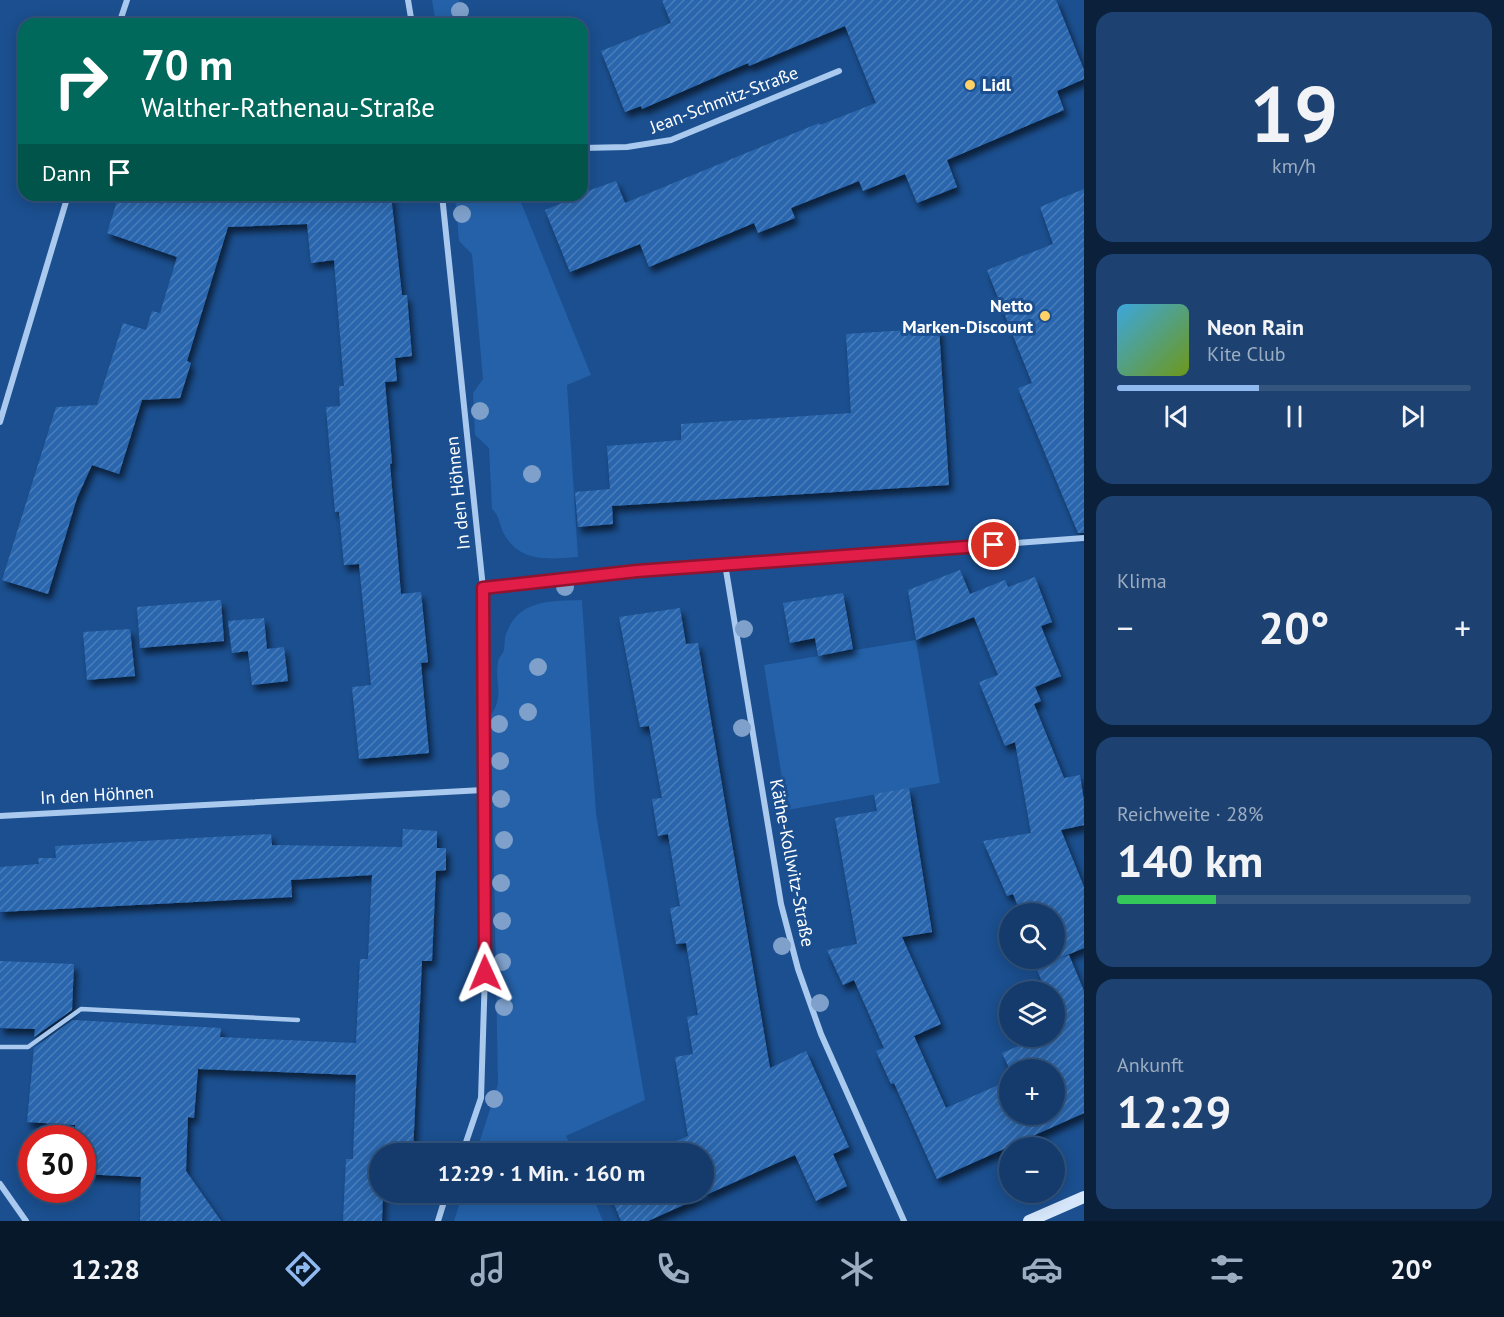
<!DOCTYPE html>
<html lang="de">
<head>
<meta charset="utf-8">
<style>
	body { margin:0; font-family:"PT Sans",sans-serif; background:#1d4271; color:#f1f3f6; height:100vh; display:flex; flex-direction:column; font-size:22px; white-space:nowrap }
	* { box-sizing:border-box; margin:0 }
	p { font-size:20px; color:#9dadc1 }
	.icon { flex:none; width:33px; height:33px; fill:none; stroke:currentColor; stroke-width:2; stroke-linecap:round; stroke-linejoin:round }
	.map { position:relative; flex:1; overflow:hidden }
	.panel { display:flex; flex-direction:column; gap:12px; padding:12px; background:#0b203b; width:420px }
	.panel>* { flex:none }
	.top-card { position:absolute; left:18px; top:18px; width:570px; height:183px; border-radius:18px; box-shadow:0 3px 15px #0003,0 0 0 2px #33557e; background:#00695c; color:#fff; overflow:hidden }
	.fabs { position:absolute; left:999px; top:903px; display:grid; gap:12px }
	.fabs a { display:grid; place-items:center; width:66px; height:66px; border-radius:50%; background:#143b6b; box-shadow:0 3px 15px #0003,0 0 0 2px #33557e; font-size:30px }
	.speed { position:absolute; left:18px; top:1125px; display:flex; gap:12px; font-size:30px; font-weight:700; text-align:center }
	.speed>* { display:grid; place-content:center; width:78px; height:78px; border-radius:50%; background:#143b6b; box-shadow:0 3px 15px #0003,0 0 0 2px #33557e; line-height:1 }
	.speed .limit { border:9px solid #d22; background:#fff; color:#111 }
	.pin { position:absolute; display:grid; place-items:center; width:51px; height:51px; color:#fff; margin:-26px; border:3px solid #fff; border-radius:50%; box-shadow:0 2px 6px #0007 }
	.me { position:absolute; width:66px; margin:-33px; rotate:359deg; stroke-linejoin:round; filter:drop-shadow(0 0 4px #0008) }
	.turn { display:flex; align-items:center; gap:21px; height:126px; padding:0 24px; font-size:27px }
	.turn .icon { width:78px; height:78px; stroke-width:2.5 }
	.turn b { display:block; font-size:42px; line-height:51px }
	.then { display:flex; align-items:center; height:57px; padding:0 24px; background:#0003; gap:12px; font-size:22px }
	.big { font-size:45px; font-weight:800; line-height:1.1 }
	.panel .tile { flex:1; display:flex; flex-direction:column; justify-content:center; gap:9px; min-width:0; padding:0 21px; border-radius:18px; background:#1d4271 }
	.panel .dial { align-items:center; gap:0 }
	.dial b { font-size:78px; line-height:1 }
	.song { display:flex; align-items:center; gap:18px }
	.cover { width:72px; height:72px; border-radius:9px; background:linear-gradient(135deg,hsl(200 70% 55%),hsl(80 70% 35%)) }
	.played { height:6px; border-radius:3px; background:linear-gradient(90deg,#90b9f0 40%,#33557e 40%) }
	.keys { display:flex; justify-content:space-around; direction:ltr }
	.heat { display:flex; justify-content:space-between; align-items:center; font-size:33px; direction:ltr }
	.charge { height:9px; border-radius:4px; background:linear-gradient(90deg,#34c759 28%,#33557e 0) }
	.trip { position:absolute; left:369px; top:1143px; width:345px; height:60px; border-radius:30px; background:#143b6b; box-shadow:0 3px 15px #0003,0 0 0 2px #33557e; font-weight:800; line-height:60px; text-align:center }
	.tabs { display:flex; height:96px; justify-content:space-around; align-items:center; background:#08182b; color:#9dadc1 }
	.tabs .icon { width:42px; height:42px }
	.tabs .selected { color:#90b9f0 }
	.tabs b { font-size:27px; color:#f1f3f6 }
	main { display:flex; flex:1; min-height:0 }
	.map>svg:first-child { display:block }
	.green { fill:#2461a8 }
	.building { fill:url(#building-hatch); filter:url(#shadow) }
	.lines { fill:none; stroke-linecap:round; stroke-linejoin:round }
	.lane { stroke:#a9c9ee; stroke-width:4.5 }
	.street { stroke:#a9c9ee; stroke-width:6 }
	.secondary { stroke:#d6e6fa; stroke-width:12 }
	.tree { fill:#7ea0ca }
	.route-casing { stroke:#92132f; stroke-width:15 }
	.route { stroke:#e11d48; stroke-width:10 }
	.poi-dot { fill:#ffd166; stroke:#1b4f8f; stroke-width:2 }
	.labels { text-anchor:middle; stroke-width:6; stroke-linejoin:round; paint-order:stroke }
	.poi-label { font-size:18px; font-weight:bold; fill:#fff; stroke:#1b4f8f; text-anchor:start }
	.street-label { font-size:18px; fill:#fff; stroke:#1b4f8f }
</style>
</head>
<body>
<main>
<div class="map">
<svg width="1084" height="1221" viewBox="0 0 1084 1221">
	<defs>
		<pattern id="building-hatch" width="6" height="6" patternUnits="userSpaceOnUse" patternTransform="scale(1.5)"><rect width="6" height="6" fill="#2a66ad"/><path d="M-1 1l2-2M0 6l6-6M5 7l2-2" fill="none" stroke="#4a7db9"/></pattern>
		<filter id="shadow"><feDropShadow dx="3.5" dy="6" stdDeviation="3" flood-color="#0009"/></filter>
	</defs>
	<rect width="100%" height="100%" fill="#1b4f8f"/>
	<!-- green -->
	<path class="green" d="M432,0h27l5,24h-28z
		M455,195h63l73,180 -24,10 11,172c-29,2 -58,6 -74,-23 -5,-9 -4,-18 -12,-25l-3,-61 -14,-13 -2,-42 10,-14 -11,-125 -13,-13z
		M582,600l14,214 49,286 -79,36 8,17h-98l22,-69 -7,-369c14,-21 3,-31 7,-53 0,-4 5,-8 6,-12 1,-6 0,-13 3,-18 12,-33 46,-31 75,-32z
		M916,640l24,143 -153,27 -23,-145z
		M463,1193h128l12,28h-149z"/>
	<!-- building -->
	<path class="building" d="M662,0h394l28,70v9l-27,12 7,19 -117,50 10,27 -40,16 -12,-29 -42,17 -4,-10 -68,27 4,10 -37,15 -4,-10 -105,44 -9,-23 -70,28 -25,-62 37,-15v-2l34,-12 9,22 194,-80 1,2 56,-22 -31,-77 -96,40 -1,-3 -106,46 -1,-3 -16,6 -24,-61 70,-28z
		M1084,189v344h-6l-60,-145 14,-5 -45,-113 66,-26 -13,-37z
		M119,195h11l32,9 2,-7 41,5v-7h186l11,100h5l5,61 -17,2 2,23 -12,1 7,81 -2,1 11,130 20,-2 7,70 -7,1 8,90 -70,6 -7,-72 19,-2 -12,-121 -15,1 -5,-53h-4l-9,-105 14,-1 -1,-20h5l-10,-126 -23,3 -4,-39 -79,3 -41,134 4,2 -11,35 -38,2 -23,74 -27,-9 -15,33 -29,96 -46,-14 54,-173 41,-2 26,-82 23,7 6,-19 8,2 17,-56 -70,-24z
		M939,328l10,157 -337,21 1,18 -35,3 -3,-35 35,-3 -3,-43 74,-6v-16l170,-11 -5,-79z
		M960,570l10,24 35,-14 3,7 27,-10 17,45 -11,4 20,50 -26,11 6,14 -7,3 30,74 16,-3 4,26v24l-23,5 23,57v61l-29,12 14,-5 15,36v122l-147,66 -43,-96 -3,1 -15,-33 8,-3 -30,-68 -11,5 -16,-35 30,-6 -22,-126 42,-7 -3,-17 35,-6 23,144 -30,5 39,87 -27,12 32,72 64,-28v34h44v-44h-44l-8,-17 40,-17h12v-5l8,-3 -8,-17v-19h-8l-10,-25 6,-2 -3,-7h15v-44h-33l-8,-20 -6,2 -24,-55 48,-8 -16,-91 -10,4 -26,-64 19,-7 -24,-58 -58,23 -8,-50z
		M843,593l10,56 -35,7 -3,-18 -25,5 -7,-40z
		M221,600l3,41 -84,7 -3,-41z
		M680,608l6,36 12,-1 72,425 36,-17 43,96 -16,7 14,32 -31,15 -21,-46 -147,66h-27l-12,-29h95v-38h-56l40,-18 -13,-79 18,-3 -6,-37 11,-2 -12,-72 -10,1 -6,-36 10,-2 -12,-72 -10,2 -6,-37 10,-1 -13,-72 -9,1 -21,-110z
		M264,618l3,31 17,-2 4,34 -36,4 -4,-34 -16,2 -4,-32z
		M130,629l5,47 -48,4 -4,-48z
		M403,829l34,2v17h9v22l-10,1 -4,90h-10l-9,192 -33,1v38h3l-1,29h-39l3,-62h7l3,-84 -158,-6 -4,49 -6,-1 -2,54 35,50h-81l1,-44 -59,-3v-36h-7v-13l-48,-3 7,-74 39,-28 148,8 -1,9 136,6 4,-84h8l4,-84 -81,5 1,17 -292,15v-45l39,-3 -1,-6h18l-1,-12 157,-9 59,-3 1,11 130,2z
		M0,961l74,3 -2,46 -38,27 1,-8 -35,-1z"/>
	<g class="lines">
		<!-- lane -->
		<path class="lane" d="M0,1047h28l53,-38 217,11"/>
		<!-- street -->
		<path class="street" d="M408,0l4,24
			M119,24l8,-24
			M582,148l45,-1 44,-7 168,-69
			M442,195l41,393 2,385 -4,125 -19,56
			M0,422l68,-227
			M725,564l56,340 17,65 23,65 83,187
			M483,588l242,-24 359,-26
			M0,816l483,-26
			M0,1184l26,37
			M438,1221l9,-29"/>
		<!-- secondary -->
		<path class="secondary" d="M1029,1221l55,-24"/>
	</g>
	<!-- trees -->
	<g class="tree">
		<circle cx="460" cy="11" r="9"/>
		<circle cx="462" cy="214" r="9"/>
		<circle cx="480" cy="411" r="9"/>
		<circle cx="532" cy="474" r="9"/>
		<circle cx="565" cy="587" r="9"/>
		<circle cx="744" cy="629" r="9"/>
		<circle cx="538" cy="667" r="9"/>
		<circle cx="528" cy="712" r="9"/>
		<circle cx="499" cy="724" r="9"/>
		<circle cx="742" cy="728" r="9"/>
		<circle cx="500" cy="761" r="9"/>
		<circle cx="501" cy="799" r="9"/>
		<circle cx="504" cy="840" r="9"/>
		<circle cx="501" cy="883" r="9"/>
		<circle cx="502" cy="921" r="9"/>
		<circle cx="782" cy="946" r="9"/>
		<circle cx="502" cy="962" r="9"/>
		<circle cx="820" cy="1003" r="9"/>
		<circle cx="504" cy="1007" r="9"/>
		<circle cx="494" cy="1099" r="9"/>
	</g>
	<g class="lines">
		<defs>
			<path id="route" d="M485,973l-2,-385 154,-17 357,-26"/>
		</defs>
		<!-- route casing -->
		<use href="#route" class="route-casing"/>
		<!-- route -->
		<use href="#route" class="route"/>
	</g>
	<!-- markers -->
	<g class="poi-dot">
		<circle cx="970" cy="85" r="6"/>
		<circle cx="1045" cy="316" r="6"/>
	</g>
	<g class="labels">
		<!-- poi labels -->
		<g class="poi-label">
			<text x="982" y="91">Lidl</text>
			<text x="1033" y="312" text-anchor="end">Netto<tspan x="1033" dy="21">Marken-Discount</tspan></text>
		</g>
		<!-- street labels -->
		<g class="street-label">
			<text transform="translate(724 100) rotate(-21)" y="6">Jean-Schmitz-Straße</text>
			<text transform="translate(458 493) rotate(-96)" y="6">In den Höhnen</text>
			<text transform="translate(97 795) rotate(-3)" y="6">In den Höhnen</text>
			<text transform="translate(792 863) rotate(79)" y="6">Käthe-Kollwitz-Straße</text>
		</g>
	</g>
</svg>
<div class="fabs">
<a><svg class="icon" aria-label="search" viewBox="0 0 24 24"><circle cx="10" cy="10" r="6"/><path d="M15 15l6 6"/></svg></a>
<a><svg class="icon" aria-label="layers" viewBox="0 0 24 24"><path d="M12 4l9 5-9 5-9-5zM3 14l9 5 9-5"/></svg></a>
<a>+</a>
<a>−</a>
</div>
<div class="speed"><div class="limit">30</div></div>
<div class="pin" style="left:994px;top:545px;background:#d93025"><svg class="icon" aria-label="arrive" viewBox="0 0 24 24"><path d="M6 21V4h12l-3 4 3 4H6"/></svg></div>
<svg class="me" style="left:485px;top:973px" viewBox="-20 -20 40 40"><path d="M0-17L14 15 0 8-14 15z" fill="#e11d48" stroke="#fff" stroke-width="4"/></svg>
<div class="trip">12:29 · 1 Min. · 160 m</div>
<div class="top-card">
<div class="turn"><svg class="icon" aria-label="right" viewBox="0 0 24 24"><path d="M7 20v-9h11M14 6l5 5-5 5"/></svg><div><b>70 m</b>Walther-Rathenau-Straße</div></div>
<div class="then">Dann<svg class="icon" aria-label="arrive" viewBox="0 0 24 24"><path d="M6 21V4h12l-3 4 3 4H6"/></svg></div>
</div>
</div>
<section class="panel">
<div class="tile dial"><b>19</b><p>km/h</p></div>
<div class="tile">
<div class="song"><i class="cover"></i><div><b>Neon Rain</b><p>Kite Club</p></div></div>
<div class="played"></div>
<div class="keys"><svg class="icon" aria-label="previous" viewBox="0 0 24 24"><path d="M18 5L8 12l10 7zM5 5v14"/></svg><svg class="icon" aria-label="pause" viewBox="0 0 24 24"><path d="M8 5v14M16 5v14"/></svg><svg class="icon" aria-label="next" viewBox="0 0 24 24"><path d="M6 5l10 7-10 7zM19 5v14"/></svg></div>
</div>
<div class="tile"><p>Klima</p>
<div class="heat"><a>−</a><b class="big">20°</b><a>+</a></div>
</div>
<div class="tile"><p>Reichweite · 28%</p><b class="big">140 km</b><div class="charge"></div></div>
<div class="tile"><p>Ankunft</p><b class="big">12:29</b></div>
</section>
</main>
<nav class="tabs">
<b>12:28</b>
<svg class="icon selected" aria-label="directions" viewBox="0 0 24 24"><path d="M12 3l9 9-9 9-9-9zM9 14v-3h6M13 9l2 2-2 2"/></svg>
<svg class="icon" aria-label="music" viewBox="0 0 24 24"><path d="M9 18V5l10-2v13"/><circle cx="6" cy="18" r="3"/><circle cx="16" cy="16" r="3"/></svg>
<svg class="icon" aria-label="phone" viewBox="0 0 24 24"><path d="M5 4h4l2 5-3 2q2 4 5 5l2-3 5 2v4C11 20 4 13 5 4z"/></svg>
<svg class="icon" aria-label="climate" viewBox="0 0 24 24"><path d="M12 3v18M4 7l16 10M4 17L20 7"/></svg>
<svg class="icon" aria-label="car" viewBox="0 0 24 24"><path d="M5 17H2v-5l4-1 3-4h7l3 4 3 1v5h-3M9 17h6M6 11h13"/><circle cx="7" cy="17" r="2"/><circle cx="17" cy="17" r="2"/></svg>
<svg class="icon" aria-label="filters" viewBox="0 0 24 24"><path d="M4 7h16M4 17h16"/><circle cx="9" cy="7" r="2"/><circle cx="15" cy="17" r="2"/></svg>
<b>20°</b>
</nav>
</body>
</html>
